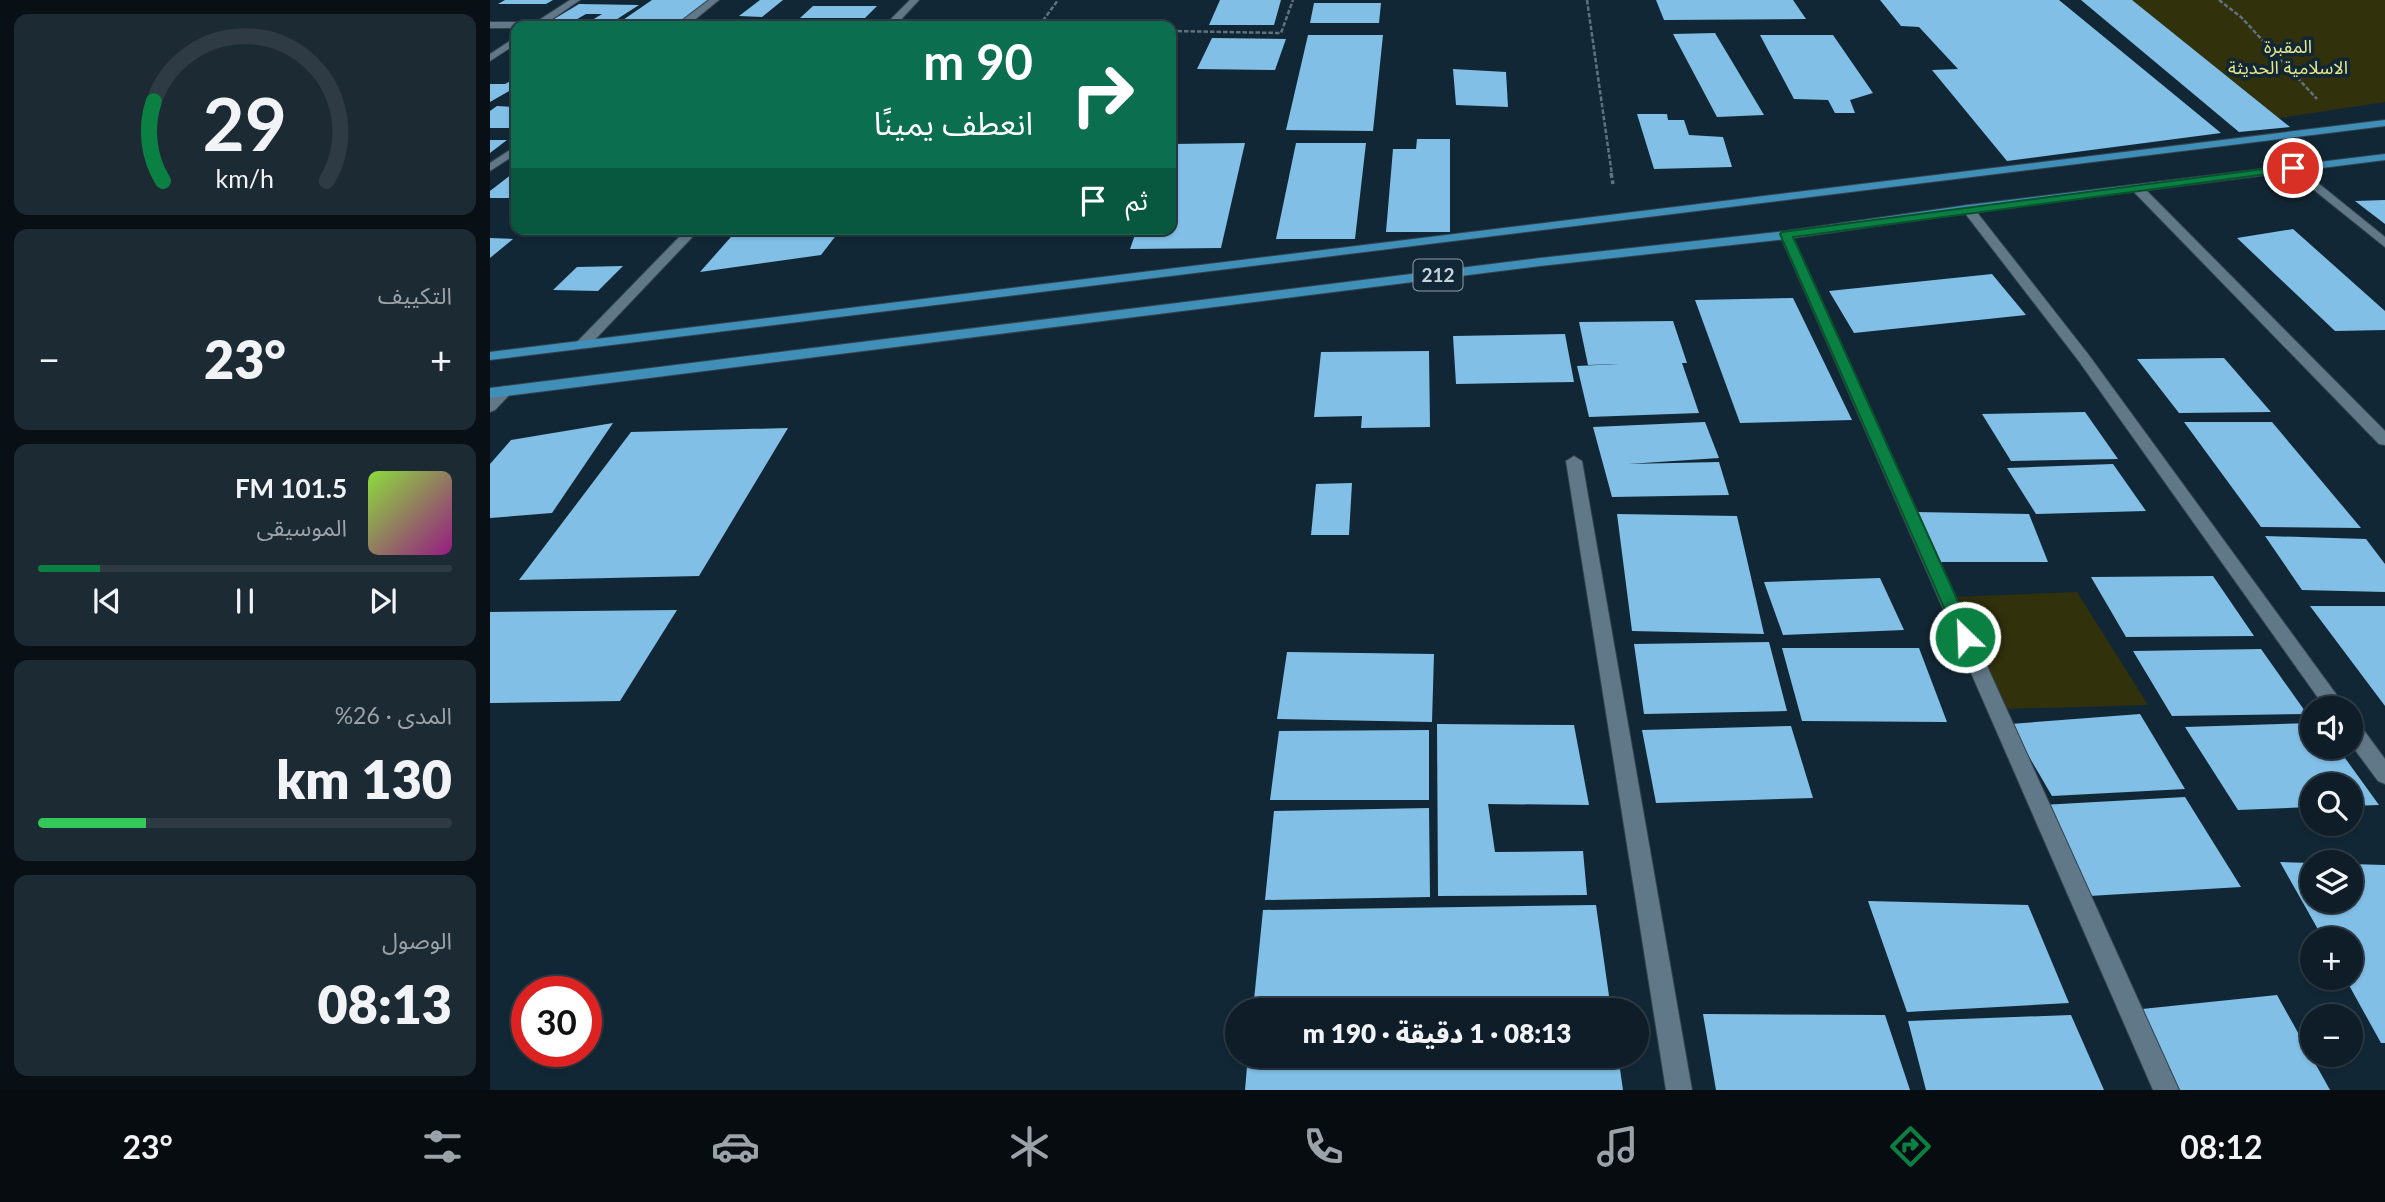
<!DOCTYPE html>
<html lang="ar">
<head>
<meta charset="utf-8">
<style>
	body { margin:0; font-family:Lato,"Noto Sans Arabic",sans-serif; background:#1c2a34; color:#f1f3f6; direction:rtl; height:100vh; display:flex; flex-direction:column; font-size:26px; white-space:nowrap }
	* { box-sizing:border-box; margin:0 }
	p { font-size:23px; color:#9ba2a8 }
	.icon { flex:none; width:38px; height:38px; fill:none; stroke:currentColor; stroke-width:2; stroke-linecap:round; stroke-linejoin:round }
	.map { position:relative; flex:1; overflow:hidden; direction:ltr }
	.panel { display:flex; flex-direction:column; gap:14px; padding:14px; background:#081016; width:490px }
	.panel>* { flex:none }
	.hud { position:absolute; left:21px; top:21px; width:665px; height:214px; border-radius:14px; box-shadow:0 2px 5px #0004,0 0 0 2px #2e3b45; direction:rtl; background:#0b6e4f; color:#fff; overflow:hidden }
	.buttons { position:absolute; left:1810px; top:696px; display:grid; gap:14px }
	.buttons a { display:grid; place-items:center; width:63px; height:63px; border-radius:50%; background:#0e1d28; box-shadow:0 2px 5px #0004,0 0 0 2px #2e3b45; font-size:35px }
	.speed { position:absolute; left:21px; top:976px; display:flex; gap:14px; font-size:35px; font-weight:700; text-align:center }
	.speed>* { display:grid; place-content:center; width:91px; height:91px; border-radius:50%; background:#0e1d28; box-shadow:0 2px 5px #0004,0 0 0 2px #2e3b45; line-height:1 }
	.speed .limit { border:10px solid #d22; background:#fff; color:#111 }
	.pin { position:absolute; display:grid; place-items:center; width:60px; height:60px; color:#fff; margin:-30px; border:4px solid #fff; border-radius:50%; box-shadow:0 2px 7px #0007 }
	.me { position:absolute; width:77px; margin:-38px; rotate:336deg; stroke-linejoin:round; filter:drop-shadow(0 0 5px #0008) }
	.turn { display:flex; align-items:center; gap:24px; height:147px; padding:0 28px; font-size:32px }
	.turn .icon { width:91px; height:91px; stroke-width:2.5 }
	.turn b { display:block; font-size:49px; line-height:60px }
	.then { display:flex; align-items:center; height:66px; padding:0 28px; background:#0003; gap:14px; font-size:26px }
	.big { font-size:52px; font-weight:800; line-height:1.1 }
	.panel .card { flex:1; display:flex; flex-direction:column; justify-content:center; gap:10px; min-width:0; padding:0 24px; border-radius:14px; background:#1c2a34 }
	.panel .dial { align-items:center; gap:0 }
	.dial svg { height:182px; overflow:visible; fill:none; stroke:#2e3b45; stroke-width:7; stroke-linecap:round; text-anchor:middle }
	.dial text { fill:#f1f3f6; stroke:none }
	.song { display:flex; align-items:center; gap:21px }
	.cover { width:84px; height:84px; border-radius:10px; background:linear-gradient(135deg,hsl(90 70% 55%),hsl(310 70% 35%)) }
	.played { height:7px; border-radius:4px; background:linear-gradient(90deg,#0b8043 15%,#2e3b45 15%) }
	.keys { display:flex; justify-content:space-around; direction:ltr }
	.heat { display:flex; justify-content:space-between; align-items:center; font-size:38px; direction:ltr }
	.charge { height:10px; border-radius:5px; background:linear-gradient(90deg,#34c759 26%,#2e3b45 0) }
	.trip { position:absolute; left:735px; top:998px; width:424px; height:70px; border-radius:35px; background:#0e1d28; box-shadow:0 2px 5px #0004,0 0 0 2px #2e3b45; font-weight:800; line-height:70px; text-align:center; direction:rtl }
	.menu { display:flex; height:112px; justify-content:space-around; align-items:center; background:#060c10; color:#9ba2a8 }
	.menu .icon { width:49px; height:49px }
	.menu .current { color:#0b8043 }
	.menu b { font-size:32px; color:#f1f3f6 }
	main { display:flex; flex:1; min-height:0 }
	.map>svg:first-child { display:block }
	.green { fill:#31310c }
	.building { fill:#81bfe7 }
	.lines { fill:none; stroke-linecap:round; stroke-linejoin:round }
	.minor-casing { stroke:#33434e; stroke-width:2 }
	.major-casing { stroke:#33434e; stroke-width:2 }
	.path-far1 { stroke:#60727e; stroke-width:2.5; stroke-dasharray:4.5 2; stroke-linecap:butt }
	.path { stroke:#60727e; stroke-width:3.5; stroke-dasharray:5 2.5; stroke-linecap:butt }
	.minor { fill:#607887; fill-rule:evenodd }
	.major { fill:#408fb9; fill-rule:evenodd }
	.route { fill:#0b8043; stroke:#07532c; stroke-width:2 }
	.labels { text-anchor:middle; stroke-width:7; stroke-linejoin:round; paint-order:stroke }
	.far-park-label { font-size:18px; fill:#e7e88b; stroke:#122735 }
	.shield { fill:#122735; stroke:#909faa; stroke-width:2 }
	.shield-label { font-size:19px; font-weight:bold; fill:#c6d3dc }
</style>
</head>
<body>
<main>
<div class="map">
<svg width="1895" height="1090" viewBox="0 0 1895 1090">
	<rect width="100%" height="100%" fill="#122735"/>
	<!-- green -->
	<path class="green" d="M1641,0h254v102l-118,18z
		M1587,592l71,113 -146,4 -50,-112z"/>
	<!-- building -->
	<path class="building" d="M15,0h48l-7,4h-48z
		M162,0h59l-30,22h-61z
		M270,0h23l-21,17 -23,-1z
		M730,0h61l-7,25h-65z
		M1166,0h137l13,19 -142,1z
		M1390,0h179l162,133 -214,28 -75,-91 26,-1 -39,-42 -18,-1z
		M1591,0h51l158,127 -51,5z
		M824,3h67l-2,20h-69z
		M89,4l60,1 -28,18 -22,-1 13,-8h-16l-14,8h-23z
		M323,6h64l-12,12h-65z
		M1225,33l49,82 -47,2 -44,-83z
		M818,35h75l-10,96 -87,-1z
		M1270,35h73l40,58 -23,7 5,13h-20l-7,-13 -34,-1z
		M722,38l74,1 -11,31 -78,-1z
		M963,69l53,3 2,35 -52,-2z
		M26,78v9l-26,15v-18h15z
		M7,106l19,1v21h-26v-17z
		M1147,114h30l1,6h16l5,15 34,2 9,30 -78,2z
		M927,139h33v93h-64l7,-83h23z
		M0,140h17l-17,13z
		M755,143l-24,105 -91,1 7,-20h34v-85z
		M806,143h70l-11,96h-79z
		M26,171v27h-26v-7z
		M1895,200v24l-30,-23z
		M248,229h103l-20,26 -121,17z
		M1803,229l92,82v19l-50,1 -98,-93z
		M0,238l23,1 -23,19z
		M133,266l-25,25 -45,-1 24,-23z
		M1502,274l34,41 -172,18 -25,-42z
		M1303,298l59,122 -112,3 -45,-123z
		M1183,321l14,42h-5l17,50 -110,4 -12,-51 42,-2 -31,1 -9,-43z
		M1075,334l9,48 -118,2 -3,-48z
		M939,351l1,76 -69,1 1,-12 -48,1 7,-65z
		M1734,358l47,54 -92,1 -42,-54z
		M1595,412l33,47 -107,2 -29,-47z
		M1215,422l14,36 -91,6 91,-2 10,33 -117,2 -19,-70z
		M1694,422h88l89,106 -100,-1z
		M123,423l-61,90 -62,5v-54l21,-24z
		M298,428l-89,148 -180,4 112,-148z
		M1623,464l33,47 -110,3 -29,-46z
		M862,483l-3,52h-38l5,-51z
		M1425,512l114,2 19,48h-116z
		M1127,514l120,2 27,118 -132,-3z
		M1775,536l101,3 19,25v28l-83,-2z
		M1723,576l41,60 -128,1 -35,-60z
		M1390,578l24,52 -121,5 -19,-53z
		M1820,606h75v100z
		M187,610l-57,91 -130,2v-91z
		M1279,642l18,69 -143,3 -10,-70z
		M1292,648h137l28,74 -145,-1z
		M1771,649l46,65 -135,2 -39,-65z
		M797,652l147,2 -2,68 -155,-3z
		M1650,714l45,75 -133,7 -42,-72z
		M1822,723v24h25l42,58 -29,1v-20h-38v21l-74,3 -53,-83z
		M947,724l137,1 15,80 -101,-1 7,48 88,-1 4,44 -149,1z
		M1301,726l22,72 -157,5 -14,-73z
		M939,730v70h-159l9,-69z
		M1695,797l56,90 -152,9 -47,-91z
		M939,808l1,89 -165,3 9,-89z
		M1790,862l32,1v38h38v-37l35,1v178h-4l-36,-65h5v-38h-26z
		M1378,901l160,4 41,98 -162,9z
		M1106,905l15,105h-358l10,-100z
		M1787,995l53,95h-152l-36,-81z
		M1213,1014l182,1 25,75h-194z
		M1581,1015l33,75h-178l-18,-69z
		M758,1055h370l5,35h-378z"/>
	<g class="lines">
		<defs>
			<path id="minor" d="M80,0h10l-32,22h132l29,-22h10l-27,22h196l22,-22h9l-24,26 -405,2v-6h46z
				M26,37v7l-26,17v-7z
				M26,146v8l-26,17v-8z
				M1799,166h8l88,71v10l-96,-77z
				M1643,185h8l244,246v14l-6,-1 -246,-253z
				M1478,205l4,1 116,148 259,355h-21l-248,-349 -114,-148 -2,-3z
				M197,229h13l-113,119h-10v-6z
				M1296,231l6,4 387,855h-26l-373,-855z
				M15,386l8,5 -18,19 -5,2v-14l10,-10z
				M1084,456l8,5 110,629h-26l-100,-629z
				M1860,719l7,2 28,38v25l-7,-3 -28,-38z"/>
			<path id="major" d="M1895,120v6l-1895,234v-8z
				M1895,154v6l-417,53 -182,26 -246,27 -1050,132v-10l1050,-130 246,-27 182,-26z"/>
		</defs>
		<!-- minor casing -->
		<use href="#minor" class="minor-casing"/>
		<!-- major casing -->
		<use href="#major" class="major-casing"/>
		<!-- path-far1 -->
		<path class="path-far1" d="M1097,0l25,175
			M1729,0l22,17 76,82
			M446,25l90,1
			M549,26l19,-26
			M681,31l110,2 12,-33"/>
		<!-- path -->
		<path class="path" d="M1121,173l2,11"/>
		<!-- minor -->
		<use href="#minor" class="minor"/>
		<!-- major -->
		<use href="#major" class="major"/>
	</g>
	<!-- route -->
	<path class="route" d="M1803,165l4,1v4l-504,67 181,400 -3,5h-12l-179,-408 2,-2z"/>
	<g class="labels">
		<!-- far-park labels -->
		<g class="far-park-label">
			<text x="1798" y="53">المقبرة<tspan x="1798" dy="21">الاسلامية الحديثة</tspan></text>
		</g>
		<!-- shield labels -->
		<rect class="shield" x="923.5" y="259.5" width="49" height="31" rx="5"/>
		<g class="shield-label">
			<text x="948" y="282">212</text>
		</g>
	</g>
</svg>
<div class="buttons">
<a><svg class="icon" aria-label="sound" viewBox="0 0 24 24"><path d="M4 9h4l5-4v14l-5-4H4zM17 9q2 3 0 6"/></svg></a>
<a><svg class="icon" aria-label="search" viewBox="0 0 24 24"><circle cx="10" cy="10" r="6"/><path d="M15 15l6 6"/></svg></a>
<a><svg class="icon" aria-label="layers" viewBox="0 0 24 24"><path d="M12 4l9 5-9 5-9-5zM3 14l9 5 9-5"/></svg></a>
<a>+</a>
<a>−</a>
</div>
<div class="speed"><div class="limit">30</div></div>
<div class="pin" style="left:1803px;top:168px;background:#d93025"><svg class="icon" aria-label="arrive" viewBox="0 0 24 24"><path d="M6 21V4h12l-3 4 3 4H6"/></svg></div>
<svg class="me" style="left:1475px;top:637px" viewBox="-20 -20 40 40"><circle r="17" fill="#0b8043" stroke="#fff" stroke-width="3"/><path d="M0-11L8 9 0 5-8 9z" fill="#fff"/></svg>
<div class="trip">08:13 · 1 دقيقة · 190 m</div>
<div class="hud">
<div class="turn"><svg class="icon" aria-label="right" viewBox="0 0 24 24"><path d="M7 20v-9h11M14 6l5 5-5 5"/></svg><div><b>90 m</b>انعطف يمينًا</div></div>
<div class="then">ثم<svg class="icon" aria-label="arrive" viewBox="0 0 24 24"><path d="M6 21V4h12l-3 4 3 4H6"/></svg></div>
</div>
</div>
<section class="panel">
<div class="card dial"><svg viewBox="0 0 100 80">
<path d="M14 69A42 42 0 1 1 86 69"/>
<path d="M14 69A42 42 0 0 1 10 34" stroke="#0b8043"/>
<text x="50" y="56" font-size="32" font-weight="700">29</text>
<text x="50" y="72" font-size="11">km/h</text>
</svg></div>
<div class="card"><p>التكييف</p>
<div class="heat"><a>−</a><b class="big">23°</b><a>+</a></div>
</div>
<div class="card">
<div class="song"><i class="cover"></i><div><b>101.5 FM</b><p>الموسيقى</p></div></div>
<div class="played"></div>
<div class="keys"><svg class="icon" aria-label="previous" viewBox="0 0 24 24"><path d="M18 5L8 12l10 7zM5 5v14"/></svg><svg class="icon" aria-label="pause" viewBox="0 0 24 24"><path d="M8 5v14M16 5v14"/></svg><svg class="icon" aria-label="next" viewBox="0 0 24 24"><path d="M6 5l10 7-10 7zM19 5v14"/></svg></div>
</div>
<div class="card"><p>المدى · 26%</p><b class="big">130 km</b><div class="charge"></div></div>
<div class="card"><p>الوصول</p><b class="big">08:13</b></div>
</section>
</main>
<nav class="menu">
<b>08:12</b>
<svg class="icon current" aria-label="directions" viewBox="0 0 24 24"><path d="M12 3l9 9-9 9-9-9zM9 14v-3h6M13 9l2 2-2 2"/></svg>
<svg class="icon" aria-label="music" viewBox="0 0 24 24"><path d="M9 18V5l10-2v13"/><circle cx="6" cy="18" r="3"/><circle cx="16" cy="16" r="3"/></svg>
<svg class="icon" aria-label="phone" viewBox="0 0 24 24"><path d="M5 4h4l2 5-3 2q2 4 5 5l2-3 5 2v4C11 20 4 13 5 4z"/></svg>
<svg class="icon" aria-label="climate" viewBox="0 0 24 24"><path d="M12 3v18M4 7l16 10M4 17L20 7"/></svg>
<svg class="icon" aria-label="car" viewBox="0 0 24 24"><path d="M5 17H2v-5l4-1 3-4h7l3 4 3 1v5h-3M9 17h6M6 11h13"/><circle cx="7" cy="17" r="2"/><circle cx="17" cy="17" r="2"/></svg>
<svg class="icon" aria-label="filters" viewBox="0 0 24 24"><path d="M4 7h16M4 17h16"/><circle cx="9" cy="7" r="2"/><circle cx="15" cy="17" r="2"/></svg>
<b>23°</b>
</nav>
</body>
</html>
